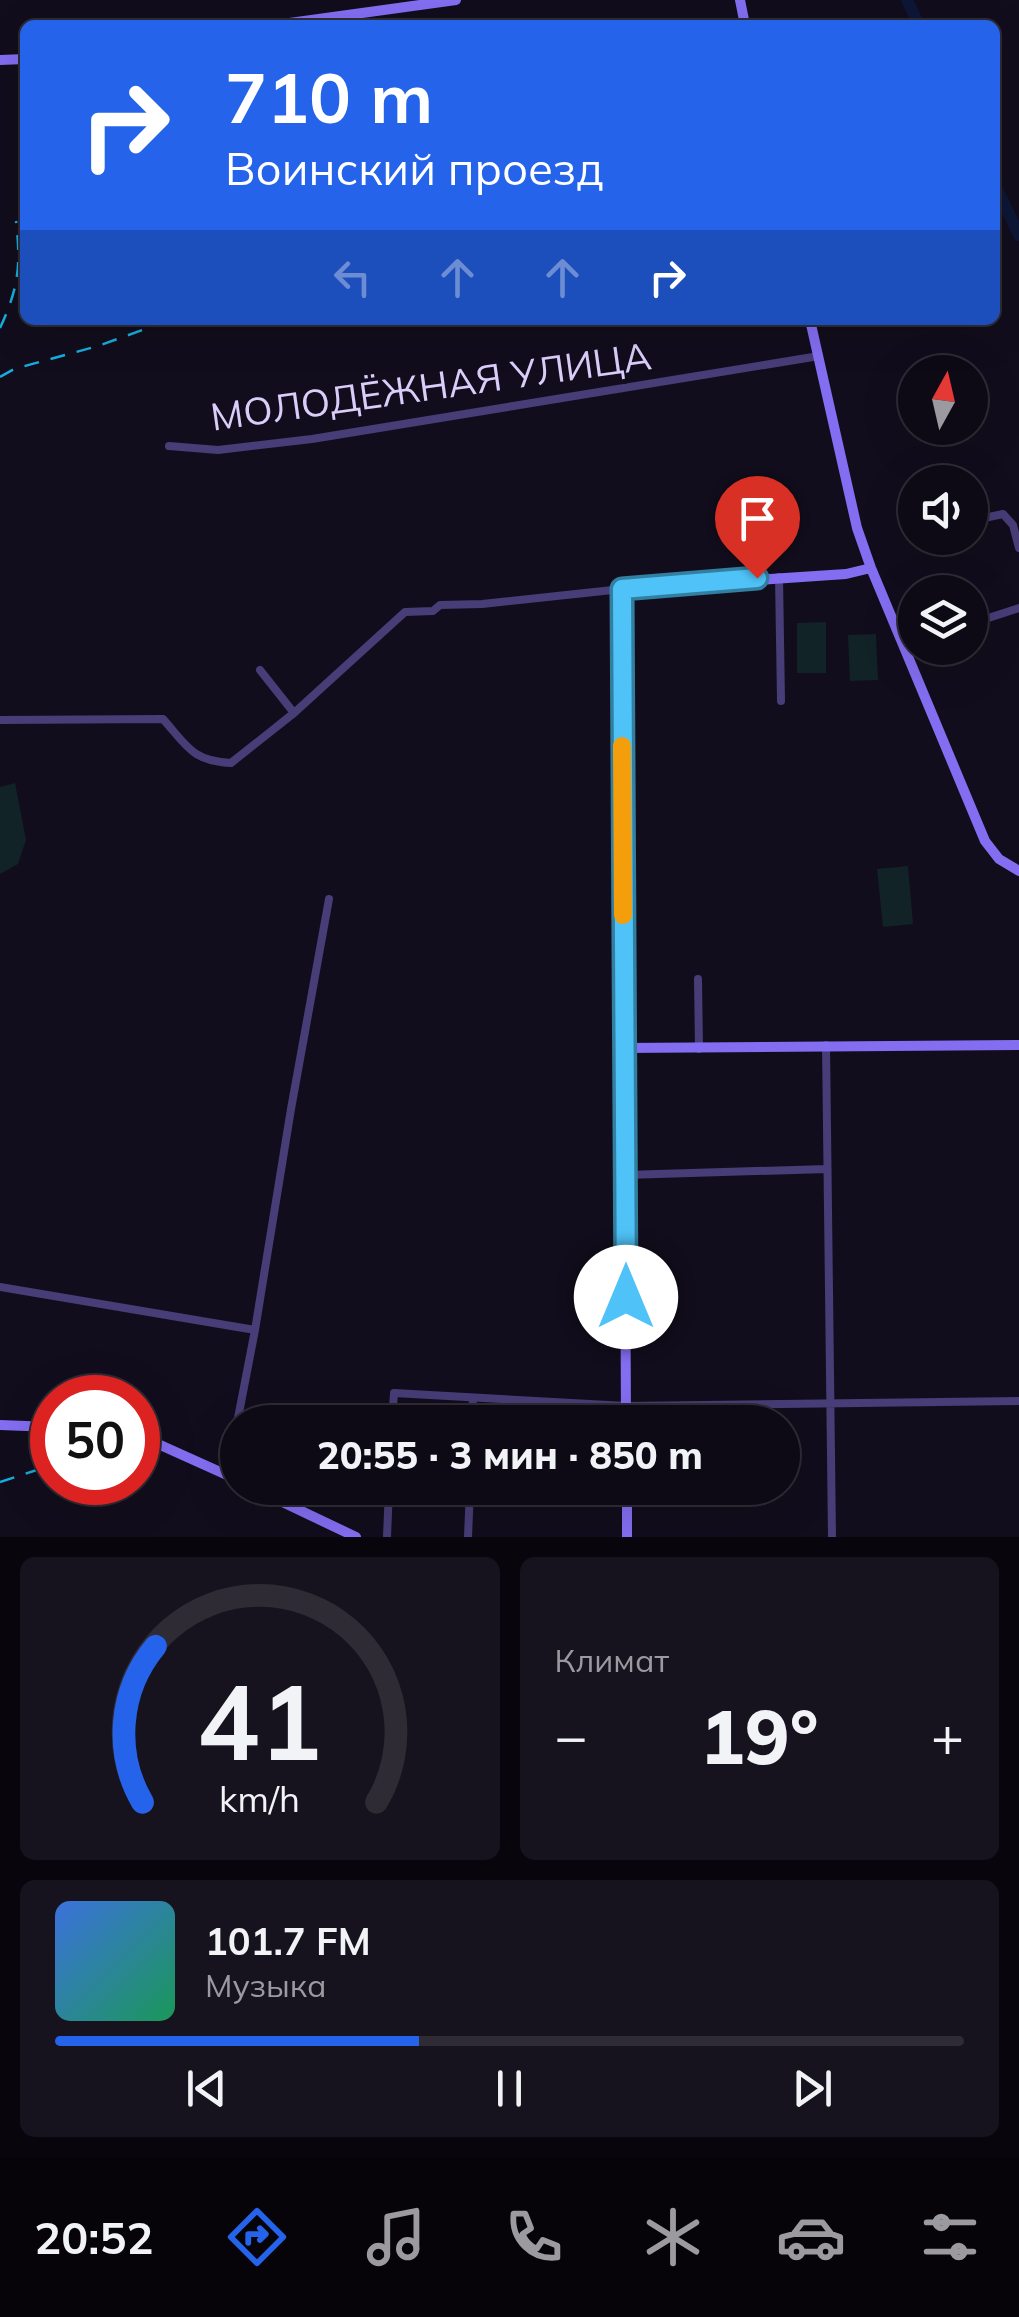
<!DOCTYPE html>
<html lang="ru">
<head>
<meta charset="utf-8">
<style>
	body { margin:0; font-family:Mulish,sans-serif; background:#17131e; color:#f1f3f6; height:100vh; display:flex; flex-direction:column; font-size:38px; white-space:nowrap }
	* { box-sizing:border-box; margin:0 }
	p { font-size:32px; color:#9b9aa0 }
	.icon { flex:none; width:55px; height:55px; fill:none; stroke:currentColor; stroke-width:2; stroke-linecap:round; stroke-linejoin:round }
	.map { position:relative; height:1537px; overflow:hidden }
	.side { display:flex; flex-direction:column; gap:20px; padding:20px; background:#08060c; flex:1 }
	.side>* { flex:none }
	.hud { position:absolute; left:20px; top:20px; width:980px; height:305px; border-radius:15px; box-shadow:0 10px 40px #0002,0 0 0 2px #2e2b34; background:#2563eb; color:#fff; overflow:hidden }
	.needle { width:65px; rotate:8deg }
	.buttons { position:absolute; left:898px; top:355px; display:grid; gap:20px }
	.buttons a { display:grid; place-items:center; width:90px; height:90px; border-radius:50%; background:#0e0a15; box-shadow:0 10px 40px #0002,0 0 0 2px #2e2b34; font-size:50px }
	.speed { position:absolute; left:30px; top:1375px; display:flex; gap:20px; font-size:50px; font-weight:700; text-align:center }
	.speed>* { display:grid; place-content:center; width:130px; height:130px; border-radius:50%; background:#0e0a15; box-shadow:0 10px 40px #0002,0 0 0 2px #2e2b34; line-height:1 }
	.speed .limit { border:15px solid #d22; background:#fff; color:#111 }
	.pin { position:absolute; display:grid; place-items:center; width:85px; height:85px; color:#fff; margin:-102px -42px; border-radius:50% 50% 50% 0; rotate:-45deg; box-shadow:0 0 10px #0007 }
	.pin .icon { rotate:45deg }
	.me { position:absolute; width:110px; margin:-55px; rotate:0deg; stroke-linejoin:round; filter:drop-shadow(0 0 8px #0008) }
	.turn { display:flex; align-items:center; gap:35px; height:210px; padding:0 40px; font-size:45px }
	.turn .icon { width:130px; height:130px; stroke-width:2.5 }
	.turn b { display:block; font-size:70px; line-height:85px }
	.lanes { display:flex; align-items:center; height:95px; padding:0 40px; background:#0003; justify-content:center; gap:50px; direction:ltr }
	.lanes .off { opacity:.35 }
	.big { font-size:75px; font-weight:800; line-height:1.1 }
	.side .widget { flex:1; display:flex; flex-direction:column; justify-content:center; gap:15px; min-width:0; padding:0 35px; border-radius:15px; background:#17131e }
	.side .dial { align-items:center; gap:0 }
	.dial svg { height:260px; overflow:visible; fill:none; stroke:#2e2b34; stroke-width:7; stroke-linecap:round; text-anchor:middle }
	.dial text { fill:#f1f3f6; stroke:none }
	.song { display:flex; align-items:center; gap:30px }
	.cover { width:120px; height:120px; border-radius:15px; background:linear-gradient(135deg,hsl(220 70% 55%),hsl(150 70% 35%)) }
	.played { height:10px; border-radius:5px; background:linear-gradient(90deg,#2563eb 40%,#2e2b34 40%) }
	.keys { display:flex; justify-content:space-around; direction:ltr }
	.heat { display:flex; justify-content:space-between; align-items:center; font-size:55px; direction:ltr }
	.side .tiles { flex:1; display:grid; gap:20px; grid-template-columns:1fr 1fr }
	.widget:last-child { grid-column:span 2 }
	.trip { position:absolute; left:220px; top:1405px; width:580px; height:100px; border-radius:50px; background:#0e0a15; box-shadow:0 10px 40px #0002,0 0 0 2px #2e2b34; font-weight:800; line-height:100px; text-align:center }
	.tab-bar { display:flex; height:160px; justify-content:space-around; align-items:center; background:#060408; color:#9b9aa0 }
	.tab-bar .icon { width:70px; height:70px }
	.tab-bar .selected { color:#2563eb }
	.tab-bar b { font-size:45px; color:#f1f3f6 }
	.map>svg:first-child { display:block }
	.green { fill:#112326 }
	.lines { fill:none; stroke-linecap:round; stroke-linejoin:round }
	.river { stroke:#0d1636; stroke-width:12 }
	.street { stroke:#473d77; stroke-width:8 }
	.secondary { stroke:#836ef1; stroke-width:10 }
	.rail { stroke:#15aede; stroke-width:2.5; stroke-dasharray:15 12; stroke-linecap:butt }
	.route-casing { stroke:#337fa1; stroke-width:25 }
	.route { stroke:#4fc3f7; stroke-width:18 }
	.slow { stroke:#f59e0b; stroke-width:18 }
	.labels { text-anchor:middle; stroke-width:10; stroke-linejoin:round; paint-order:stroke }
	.street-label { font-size:38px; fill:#d9cdfa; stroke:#120d1c }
</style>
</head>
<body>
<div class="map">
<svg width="1019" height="1537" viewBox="0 0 1019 1537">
	<rect width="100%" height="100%" fill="#120d1c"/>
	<!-- green -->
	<path class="green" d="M826,622v51h-29v-50z
		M876,634l2,46 -28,1 -2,-46z
		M15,783l11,57 -8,24 -18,10v-87z
		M908,866l5,58 -30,3 -6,-58z"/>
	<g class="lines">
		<!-- river -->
		<path class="river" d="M907,0l12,25
			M995,185l24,50"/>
		<!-- street -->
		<path class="street" d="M169,446l49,4 94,-11 507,-83
			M970,521l33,-7 10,11 6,23
			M912,534l3,-1
			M779,577l2,124
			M970,624l49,-16
			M906,648l9,-3
			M260,670l34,43
			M0,720l163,-1c24,27 29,42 68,44l63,-50 111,-101 28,-1 7,-6 42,-1 140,-15
			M698,979l1,70
			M826,1045l6,492
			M625,1175l202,-6
			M0,1287l255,43
			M392,1422l2,-29 232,13 393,-5
			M472,1422l1,-24
			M227,1475l28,-145 36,-221 38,-210
			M387,1537l2,-49
			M468,1537l2,-49"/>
		<!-- secondary -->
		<path class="secondary" d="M740,0l5,25
			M275,25l181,-25
			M0,60l25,-1
			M810,320l47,208 14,40 114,273 14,18 20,12
			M624,1048l395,-3
			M626,1422l-4,-833 224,-15 25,-6
			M0,1425l52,2
			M138,1435l100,45
			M253,1488l103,49
			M627,1488v49"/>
		<!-- rail -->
		<path class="rail" d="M0,328c19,-41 21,-63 16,-107
			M0,377l14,-8 84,-23 72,-26
			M0,1482l52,-17
			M132,1482l3,1"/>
	</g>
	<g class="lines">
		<defs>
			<path id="route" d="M626,1297l-4,-708 135,-11"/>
		</defs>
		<!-- route casing -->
		<use href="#route" class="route-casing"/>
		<!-- route -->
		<use href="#route" class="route"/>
		<!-- slow -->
		<path class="slow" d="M622,746l1,169"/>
	</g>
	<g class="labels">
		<!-- street labels -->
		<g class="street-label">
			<text transform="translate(431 387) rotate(-8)" y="13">МОЛОДЁЖНАЯ УЛИЦА</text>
		</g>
	</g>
</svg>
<div class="buttons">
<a><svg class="needle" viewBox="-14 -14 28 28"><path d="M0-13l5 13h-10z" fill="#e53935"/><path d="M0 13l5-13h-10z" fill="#9b9aa0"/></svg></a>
<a><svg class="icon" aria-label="sound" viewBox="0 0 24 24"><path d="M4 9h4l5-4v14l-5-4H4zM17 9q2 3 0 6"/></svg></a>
<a><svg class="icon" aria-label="layers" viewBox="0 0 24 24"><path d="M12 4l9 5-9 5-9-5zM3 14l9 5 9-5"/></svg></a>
</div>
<div class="speed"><div class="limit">50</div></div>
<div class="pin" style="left:757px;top:578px;background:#d93025"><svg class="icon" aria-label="arrive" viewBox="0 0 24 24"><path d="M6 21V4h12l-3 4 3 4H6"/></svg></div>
<svg class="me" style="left:626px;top:1297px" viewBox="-20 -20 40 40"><circle r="19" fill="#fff"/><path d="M0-13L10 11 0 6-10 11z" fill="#4fc3f7"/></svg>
<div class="trip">20:55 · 3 мин · 850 m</div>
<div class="hud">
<div class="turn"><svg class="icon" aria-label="right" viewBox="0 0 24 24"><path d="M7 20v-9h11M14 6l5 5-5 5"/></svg><div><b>710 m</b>Воинский проезд</div></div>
<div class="lanes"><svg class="icon off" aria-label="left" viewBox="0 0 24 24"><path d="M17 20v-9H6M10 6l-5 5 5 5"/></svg><svg class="icon off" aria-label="ahead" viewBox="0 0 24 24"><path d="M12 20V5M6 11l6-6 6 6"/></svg><svg class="icon off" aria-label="ahead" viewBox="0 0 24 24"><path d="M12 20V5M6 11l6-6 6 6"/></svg><svg class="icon" aria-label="right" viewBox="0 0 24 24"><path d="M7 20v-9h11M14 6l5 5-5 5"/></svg></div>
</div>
</div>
<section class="side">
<div class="tiles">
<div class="widget dial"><svg viewBox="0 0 100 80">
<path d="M14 69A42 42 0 1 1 86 69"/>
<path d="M14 69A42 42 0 0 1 18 21" stroke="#2563eb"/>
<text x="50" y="56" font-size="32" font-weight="700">41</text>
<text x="50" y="72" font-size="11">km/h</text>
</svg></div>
<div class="widget"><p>Климат</p>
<div class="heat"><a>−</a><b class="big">19°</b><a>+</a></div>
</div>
<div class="widget">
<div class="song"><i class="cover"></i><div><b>101.7 FM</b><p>Музыка</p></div></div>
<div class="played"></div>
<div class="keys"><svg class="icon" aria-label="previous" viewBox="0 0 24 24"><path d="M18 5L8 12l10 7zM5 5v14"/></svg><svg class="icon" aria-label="pause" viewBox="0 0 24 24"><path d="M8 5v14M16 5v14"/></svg><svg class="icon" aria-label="next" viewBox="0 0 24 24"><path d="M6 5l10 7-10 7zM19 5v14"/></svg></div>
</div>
</div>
</section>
<nav class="tab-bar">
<b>20:52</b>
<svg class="icon selected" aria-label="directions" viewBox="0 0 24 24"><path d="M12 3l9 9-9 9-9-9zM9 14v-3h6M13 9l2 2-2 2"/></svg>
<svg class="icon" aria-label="music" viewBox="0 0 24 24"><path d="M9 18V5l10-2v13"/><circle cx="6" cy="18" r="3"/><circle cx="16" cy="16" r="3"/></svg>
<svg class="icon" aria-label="phone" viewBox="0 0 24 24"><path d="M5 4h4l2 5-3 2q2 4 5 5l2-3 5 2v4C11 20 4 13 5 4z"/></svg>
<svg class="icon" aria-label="climate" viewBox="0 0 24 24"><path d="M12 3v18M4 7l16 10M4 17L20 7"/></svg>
<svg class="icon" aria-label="car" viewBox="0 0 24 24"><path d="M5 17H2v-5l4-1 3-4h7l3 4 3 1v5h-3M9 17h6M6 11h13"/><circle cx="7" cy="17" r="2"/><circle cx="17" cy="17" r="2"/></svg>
<svg class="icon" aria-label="filters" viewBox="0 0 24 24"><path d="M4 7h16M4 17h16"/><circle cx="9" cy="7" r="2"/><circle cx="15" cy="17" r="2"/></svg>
</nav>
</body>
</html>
